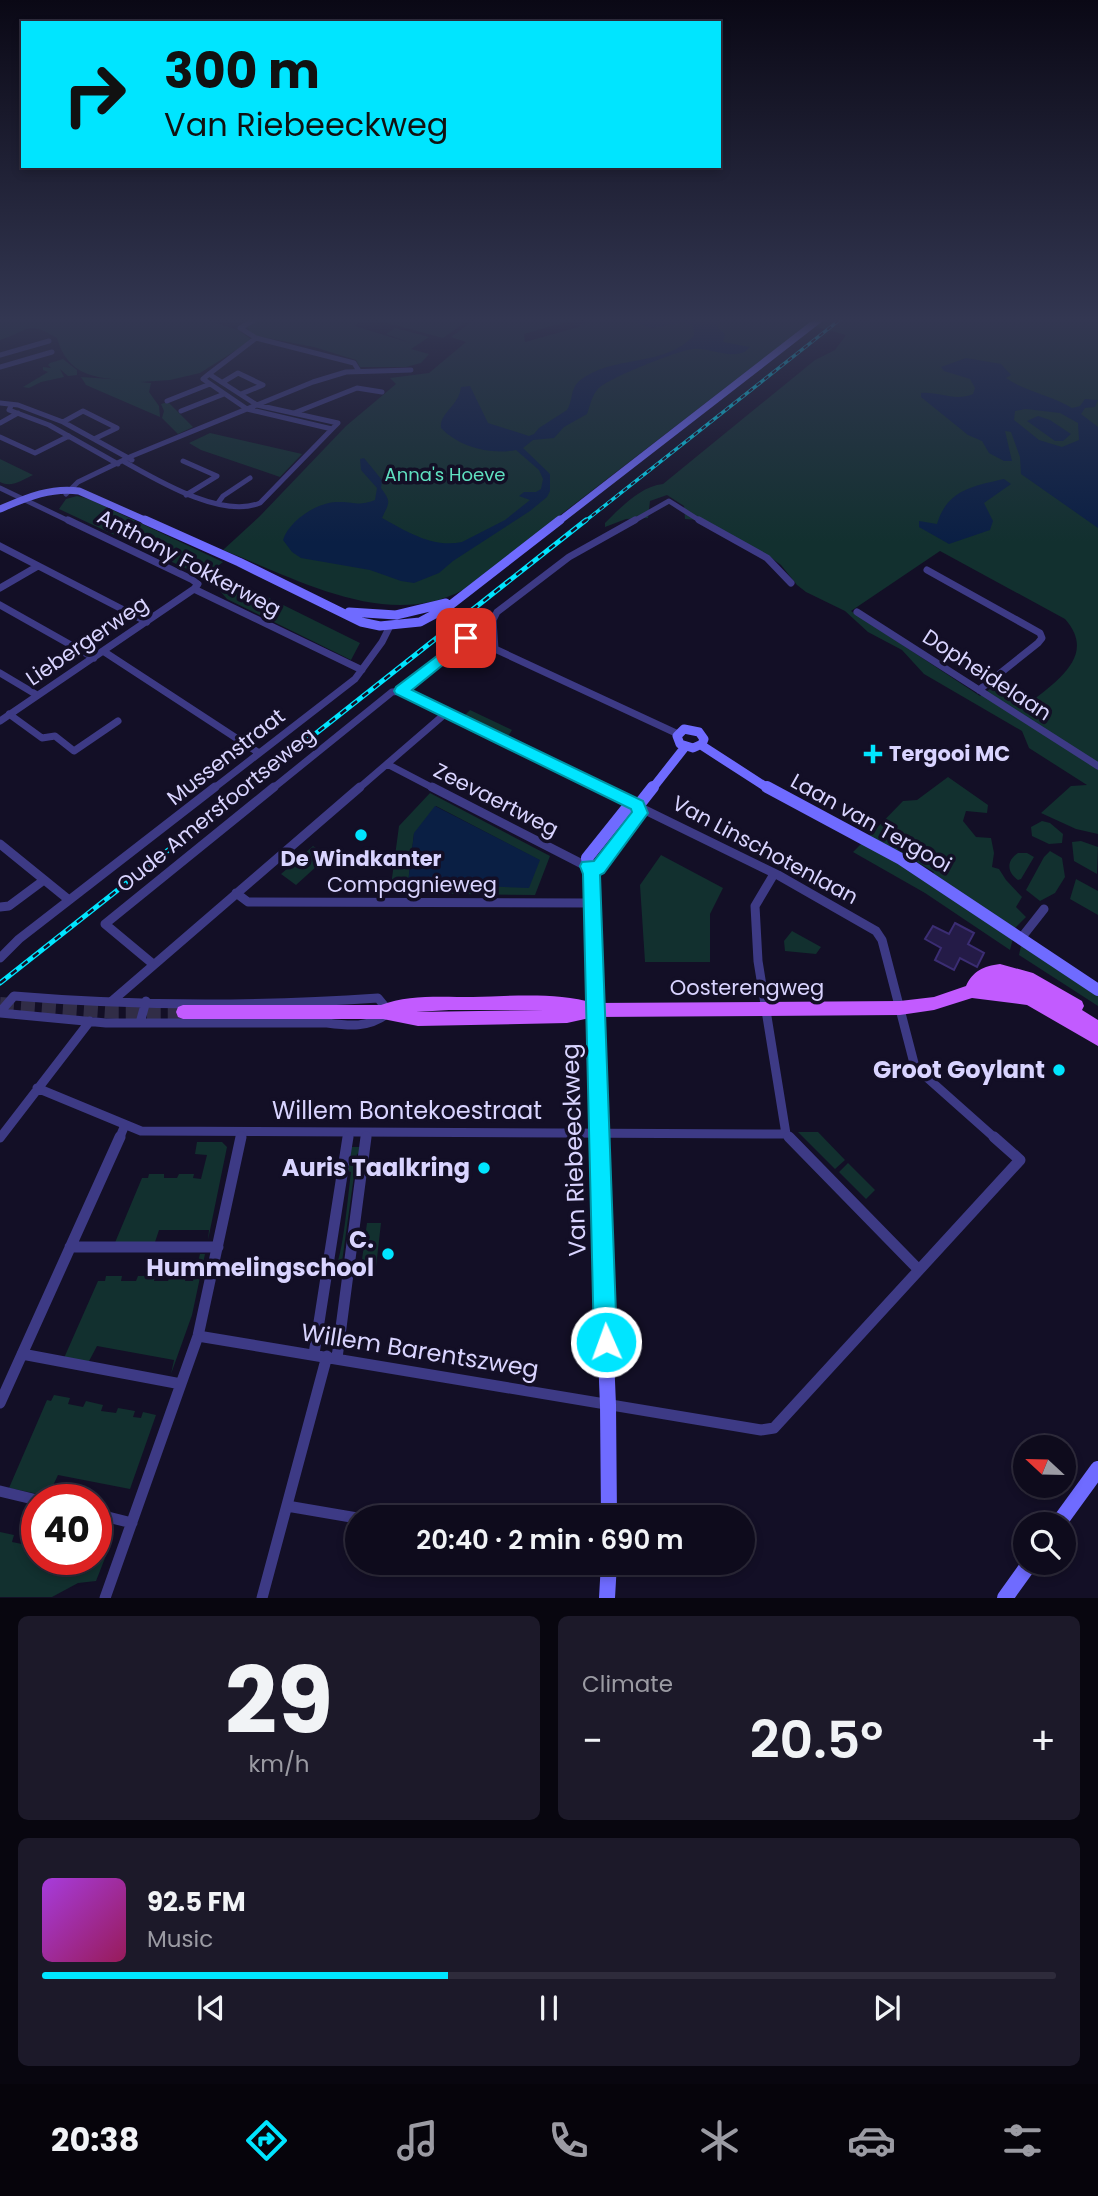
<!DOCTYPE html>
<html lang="en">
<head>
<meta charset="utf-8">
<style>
	body { margin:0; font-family:Poppins,sans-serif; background:#1c1929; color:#f1f3f6; height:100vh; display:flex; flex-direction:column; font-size:26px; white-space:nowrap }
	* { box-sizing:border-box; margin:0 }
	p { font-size:23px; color:#9b9ba3 }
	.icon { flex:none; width:38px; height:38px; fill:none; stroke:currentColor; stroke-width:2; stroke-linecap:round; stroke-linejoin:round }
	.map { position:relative; height:1598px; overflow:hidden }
	.sheet { display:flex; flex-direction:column; gap:18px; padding:18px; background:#08060f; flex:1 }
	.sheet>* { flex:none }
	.guide { position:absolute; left:21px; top:21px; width:700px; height:147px; border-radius:0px; box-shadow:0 4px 10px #0003,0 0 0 2px #2e2b3b; background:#00e5ff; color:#111; overflow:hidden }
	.needle { width:46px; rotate:292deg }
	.controls { position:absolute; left:1013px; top:1435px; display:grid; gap:14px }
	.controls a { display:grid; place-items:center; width:63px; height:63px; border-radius:50%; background:#0e0b1c; box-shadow:0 4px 10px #0003,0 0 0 2px #2e2b3b; font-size:35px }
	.speed { position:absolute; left:21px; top:1484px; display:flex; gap:14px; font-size:35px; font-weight:700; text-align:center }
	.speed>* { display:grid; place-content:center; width:91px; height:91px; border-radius:50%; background:#0e0b1c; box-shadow:0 4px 10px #0003,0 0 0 2px #2e2b3b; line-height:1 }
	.speed .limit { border:10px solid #d22; background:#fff; color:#111 }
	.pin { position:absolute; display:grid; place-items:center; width:60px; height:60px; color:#fff; margin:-30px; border-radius:14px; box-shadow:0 4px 10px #0006 }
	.me { position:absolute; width:77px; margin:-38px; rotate:358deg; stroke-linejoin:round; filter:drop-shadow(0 0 5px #0008) }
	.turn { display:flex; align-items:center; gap:24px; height:147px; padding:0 28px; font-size:32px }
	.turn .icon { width:91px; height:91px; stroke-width:2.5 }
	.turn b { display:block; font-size:49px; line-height:60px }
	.big { font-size:52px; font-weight:600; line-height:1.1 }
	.sheet .widget { flex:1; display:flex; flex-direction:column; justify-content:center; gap:10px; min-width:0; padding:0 24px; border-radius:10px; background:#1c1929 }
	.sheet .dial { align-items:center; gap:0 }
	.dial b { font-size:91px; line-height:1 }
	.song { display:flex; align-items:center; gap:21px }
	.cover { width:84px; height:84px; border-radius:10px; background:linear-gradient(135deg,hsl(280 70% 55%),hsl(330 70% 35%)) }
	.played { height:7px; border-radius:4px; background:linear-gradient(90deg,#00e5ff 40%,#2e2b3b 40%) }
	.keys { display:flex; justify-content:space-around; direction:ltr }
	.heat { display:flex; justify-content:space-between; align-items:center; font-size:38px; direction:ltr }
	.sheet .tiles { flex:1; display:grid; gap:18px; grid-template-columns:1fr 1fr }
	.widget:last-child { grid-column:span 2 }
	.trip { position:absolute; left:345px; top:1505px; width:410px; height:70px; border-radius:35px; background:#0e0b1c; box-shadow:0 4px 10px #0003,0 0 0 2px #2e2b3b; font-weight:600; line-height:70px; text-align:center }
	.tabs { display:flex; height:112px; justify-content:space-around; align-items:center; background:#06040b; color:#9b9ba3 }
	.tabs .icon { width:49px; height:49px }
	.tabs .current { color:#00e5ff }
	.tabs b { font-size:32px; color:#f1f3f6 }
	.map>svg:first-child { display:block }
	.green { fill:#12302f; fill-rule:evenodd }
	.water { fill:#0a1f44; fill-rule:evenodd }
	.building { fill:#241b47; stroke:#3b2d73; stroke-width:2 }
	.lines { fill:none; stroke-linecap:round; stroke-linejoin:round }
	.primary-tunnel { stroke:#312d47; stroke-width:14; stroke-dasharray:14 7; stroke-linecap:butt }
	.street-far3 { stroke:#3d3a85; stroke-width:5 }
	.street-far2 { stroke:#3d3a85; stroke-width:7 }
	.street-far1 { stroke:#3d3a85; stroke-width:9 }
	.street { stroke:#3d3a85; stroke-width:11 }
	.secondary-far3 { stroke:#6f6bff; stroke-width:7 }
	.secondary-far2 { stroke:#6f6bff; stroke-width:9 }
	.secondary-far1 { stroke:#6f6bff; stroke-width:12 }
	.secondary { stroke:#6f6bff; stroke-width:16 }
	.primary { fill:#c25bff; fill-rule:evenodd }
	.rail-far1-casing { stroke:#00e5ff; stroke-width:3.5 }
	.rail-casing { stroke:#00e5ff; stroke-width:5 }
	.rail-far1 { stroke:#130f26; stroke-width:2; stroke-dasharray:5; stroke-linecap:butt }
	.rail { stroke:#130f26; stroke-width:2.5; stroke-dasharray:7; stroke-linecap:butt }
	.route { fill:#00e5ff; stroke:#0095a6; stroke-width:2 }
	.poi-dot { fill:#00e5ff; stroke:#130f26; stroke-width:2.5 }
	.labels { text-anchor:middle; stroke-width:7; stroke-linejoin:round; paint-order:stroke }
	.far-park-label { font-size:18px; fill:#5fe0c0; stroke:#130f26 }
	.street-label { font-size:21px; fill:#d9d4ff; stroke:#130f26 }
	.poi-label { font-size:21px; font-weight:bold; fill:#d9d4ff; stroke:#130f26; text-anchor:start }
	.near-poi-label { font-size:24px; font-weight:bold; fill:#d9d4ff; stroke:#130f26; text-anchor:end }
	.near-street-label { font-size:24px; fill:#d9d4ff; stroke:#130f26 }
</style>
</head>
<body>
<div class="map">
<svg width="1098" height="1598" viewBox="0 0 1098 1598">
	<rect width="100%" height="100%" fill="#130f26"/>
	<!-- green -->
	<path class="green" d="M0,318h201l37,12 14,10 -52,33 -30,7 -29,2 10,1 -2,9 10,14 1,11 -74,-32 -5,-8 58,4c-38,-3 -70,-1 -82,-43 -31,-18 -26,-8 -57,2z
		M262,318h103l-11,8 57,17 -25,-9 9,-6 34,9 -18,12 18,5 -8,9 -15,4h-46l-4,-7 -42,-13 -63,-12 -4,-9z
		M385,318h82l3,1 -27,19 -63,-17z
		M477,318h102l-55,16 1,8 57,-16 -9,-2h9l2,-6h267l12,4 13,-4h222v516l-22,-5 -35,-16 30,-27 16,-1 -58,-37 -7,-17 -98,-57 -22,-24 -34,-18 -23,-21 -39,-19 -9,-7 -16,-20 -11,-8 -70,-37 -15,-1 -1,-13 -17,-11 -17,6 -2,17 -22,1 -21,8v-4c15,-15 36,-37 58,-39l152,-124 20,-10 11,-15 -14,-4 -12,8 10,-8 -22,-7 -345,266c-77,41 -168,-12 -240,-40l37,-34 86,-90 50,-42 -6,-6 39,-5 37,-31 -15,-5zM940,551l125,68c33,37 -10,63 -38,86l-33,-19 -14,10 -129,-85z
		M63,359l14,11v5l-9,1 -8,-7 4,8 -23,5 -12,6 -6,-1 25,-15 -5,-2v-3l8,1 -3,-3 2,-2z
		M168,402l25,25 -15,7 -16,-16 2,-7 -3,-7z
		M210,433l92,21 -22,23 -79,-27 -12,-7z
		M0,459l33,16c-11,5 -21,13 -33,7z
		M77,496l12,3 134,63 -19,15 -145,-68 7,-10z
		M227,577l133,66 -9,17 -124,-61 -7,-8z
		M470,710l42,20 -5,8 -44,-21z
		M948,777l40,28 -1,8 -21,-2 -3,10 13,16 15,1 3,15 -2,14 7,2 7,11 16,17 -6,10 10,10 -11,11 -82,-54 1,-2 -34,-20 -33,-14 36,-37 14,-1z
		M430,793l120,63 -15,39 -145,-2 9,-67zM436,806l103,54v1l-131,22 6,-49z
		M1042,821l8,2 13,11 -1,9 -13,1 -17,-8 -1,-9z
		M1081,841l17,6 -1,27 -23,-13 -2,-19z
		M862,843l35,18 116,77 -3,12 -85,-57 -72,-41z
		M313,846l15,10 -32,29 -15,-11z
		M1050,851l12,7 3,19 -10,16 -15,8 -14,-11 18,-33z
		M1018,853h9l7,4 -13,22 -3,1c-11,-8 -12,-19 0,-27z
		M661,855l62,33 -13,26v48h-65l-5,-77z
		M1076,879l22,12v24l-28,-16z
		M792,931l29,16 -5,7 -31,-3 -1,-10z
		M1022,941l76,53v12l-79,-51z
		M798,1132h20l27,28 -10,9z
		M197,1142h25l5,5 -19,93 1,-10h-50l-5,15h-40l28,-67h6l1,-4h15v4h13l2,-4h15l-1,4 8,1 6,-24 -12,-1z
		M351,1147h10l-1,6 -3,1 -16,115 3,4h-11c10,-13 15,-79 18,-101l-3,-1z
		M848,1163l27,27 -9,9 -27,-27z
		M367,1223h14l-5,44h-15z
		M200,1254h5l-13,61 -21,59 3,-14 -77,-14 -9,17 -24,-5 34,-77h7l1,-5h16l-1,5h15l2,-5h17l-1,5h14l2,-5h16l-1,5h8z
		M54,1395l16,3 -2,6 15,3 3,-6 17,4 -2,6 15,2 2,-5 17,3 -2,6 8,1 2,-6 13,3 -26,74 -72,-14 -10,21 -39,-8 38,-88 4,1z
		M0,1532l14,3 -2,7 15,3 3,-7 7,2v19h59v-8l11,2 -11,28 -18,2 -26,14h-52z"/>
	<!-- water -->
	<path class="water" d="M624,318h69l8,5 11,-5h11l-6,9 8,7 -2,8 27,5c-13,16 -40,0 -57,2 -14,1 -87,30 -95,40 -6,6 -8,17 -11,25l-23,13 -10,11 -21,2 -10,8 27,26v17l-3,6 -17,14 -77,50 -14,12 -25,10 -13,-2 -31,-11 -69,-12 -9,-6 -9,-12c6,-19 33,-37 53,-38 19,-1 20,5 39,-2l2,-12 -16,-18 -1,-11 4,-1 18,22 -1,8c10,14 9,13 1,30 26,14 50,30 80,24l43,-22 25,-20 -11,-4 5,-4h12l5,-3 2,-10 -4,-9 -23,-20c-26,5 -57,-3 -75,-22 -2,-15 18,-22 20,-41l9,-1 18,37 41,13 5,-2 5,-6 28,-18c6,-9 3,-21 12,-29 33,-27 87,-13 115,-46l-1,-9 -9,-4 -32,6z
		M966,358l35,6 10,11 -5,3c20,14 45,17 66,30l8,-2 5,-7 13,1 -3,7 -10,1 -4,6 17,13v101l-77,-54 -1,-17 -9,-25 -6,-1 7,30h-8l-15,-8 -7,-12 -14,-6 -47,-38v-4c17,-2 34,9 52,1l2,-6 -5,-9 -26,-8 -3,-4zM1026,409l34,4 18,10 1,17 -17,7 -23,-7 -25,-20 1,-9z
		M1038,416l12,4 21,14 -8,7h-8l-28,-20z
		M1004,479l7,5 -27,19 9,18 -3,9 -41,14 -30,-17v-6l18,3c10,-34 36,-38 67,-45z
		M435,806l105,54 -11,28 -121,-5 6,-50z"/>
	<!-- building -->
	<path class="building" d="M955,923l19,10 -6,11 16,9 -7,14 -17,-9 -6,12 -19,-10 6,-12 -16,-9 8,-13 16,8z"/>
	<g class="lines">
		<!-- primary-tunnel -->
		<path class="primary-tunnel" d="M0,1004l117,8h66"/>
		<!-- street-far3 -->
		<path class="street-far3" d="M258,318l-18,10 16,10 98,25 5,8
			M0,355l49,-14
			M0,367l52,-15
			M209,374l48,31 81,18 -6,6 -85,-20 -44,-30z
			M209,374l47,-36
			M223,382l15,-9 25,12 -22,9
			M167,401l43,-17
			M0,403l18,2 45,17 69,38
			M11,406l-2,4 40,15 69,39
			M181,411l43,-17
			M294,413l63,-25 25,4
			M63,422l20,-11 34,17 -23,11
			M0,423l18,-10
			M0,437l35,16 34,-17
			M123,461c34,19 98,58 137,42l72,-74
			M183,461l34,15 -31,19
			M0,488l71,34
			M66,494l12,-12 54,-26 181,-74 33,-10 65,-2
			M218,503l5,-7 27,-18
			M632,522l37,-21 33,21"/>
		<!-- street-far2 -->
		<path class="street-far2" d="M68,520l123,59 7,5 -4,5 168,81
			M699,520l68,38 24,25
			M0,546l147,76
			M927,570l113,63 2,5 -4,5 -59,47
			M0,588l38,-22
			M0,605l94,53
			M857,612l241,154
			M495,649l-2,-29 4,-8 72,-55 66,-37
			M103,651l156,102
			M0,673l37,22
			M401,691l200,98
			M9,714l33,24 13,-2 19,15 44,-30
			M0,721l194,-132
			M387,764l48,25
			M213,789l142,-110 27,-37 8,-16
			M272,789l120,-97 9,-1 63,-52 31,10 183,85
			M358,789l88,-76"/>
		<!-- street-far1 -->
		<path class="street-far1" d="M432,787l156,80
			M598,787l180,88 98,56 6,9 33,127 81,72
			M0,844l69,56
			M774,874l-19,32 3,55 28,173 5,5
			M236,893l12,9 344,1
			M0,907l9,-1 35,-26
			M1022,937l22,-28
			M0,958l19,-19 196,-152
			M153,964l-48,-40 169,-137
			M112,1001l248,-214
			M0,1012l14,-16c118,10 245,10 364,2l9,11
			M0,1013l106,10h221c23,3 41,5 60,-9
			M140,1023l6,-22
			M37,1088l104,43 645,3
			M0,1138l90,-117
			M119,1139l6,-14
			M241,1139l1,-7
			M348,1139l1,-7
			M366,1139l1,-6"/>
		<!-- street -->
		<path class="street" d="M789,1137l129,132
			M70,1247h148
			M198,1336l563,94 13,-2 246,-268 -26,-23
			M22,1354l159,30
			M314,1354l34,-217
			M337,1358l29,-221
			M0,1403l120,-266
			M0,1491l37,9
			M287,1506l70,12
			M96,1514l36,9
			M105,1598l93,-262 43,-199
			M262,1598l65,-242"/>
		<!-- secondary-far3 -->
		<path class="secondary-far3" d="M0,509c26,-11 50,-22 79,-18l70,31
			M558,522l263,-204"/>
		<!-- secondary-far2 -->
		<path class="secondary-far2" d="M145,520l94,42 122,60 19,4 40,-4 28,-15 112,-87
			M349,612l47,3 50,-12
			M684,729l15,3 5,7 -2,5 -9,4 -13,-4 -3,-8z
			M701,745l68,44
			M652,789l33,-42"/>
		<!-- secondary-far1 -->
		<path class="secondary-far1" d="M767,787l134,72 197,131
			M588,867l10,1 42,-55 -2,-7
			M597,1139l-6,-265 -4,-16 40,-50 11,-2 15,-19"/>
		<!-- secondary -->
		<path class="secondary" d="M597,1137l11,268 1,112
			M1058,1524l40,-55
			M607,1598l2,-35
			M1005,1598l25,-35"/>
		<!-- primary -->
		<path class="primary" d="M1000,964l33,9 49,28 2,5 -2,4 16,10v26l-71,-41 -55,-7 -38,12 -34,5 -306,2 -27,6 -149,3 -35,-7h-200l-5,-2 -2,-5 2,-5 5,-2h198c28,-11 63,-8 92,-8 40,-1 83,-5 121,6l306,-2 34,-4 32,-11c7,-15 17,-20 34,-22zM449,1010h96l-129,2z"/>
		<defs>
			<path id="rail-far1" d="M584,522l258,-204"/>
			<path id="rail" d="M0,983l586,-463"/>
		</defs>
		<!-- rail-far1 casing -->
		<use href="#rail-far1" class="rail-far1-casing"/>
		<!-- rail casing -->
		<use href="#rail" class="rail-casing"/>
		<!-- rail-far1 -->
		<use href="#rail-far1" class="rail-far1"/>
		<!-- rail -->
		<use href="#rail" class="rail"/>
	</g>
	<!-- sky -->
	<linearGradient id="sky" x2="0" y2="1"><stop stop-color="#0a0815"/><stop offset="0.59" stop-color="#333752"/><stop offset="1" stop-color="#333752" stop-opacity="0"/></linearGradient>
	<rect width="1098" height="542" fill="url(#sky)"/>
	<!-- route -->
	<path class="route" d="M466,634l5,1v7l-59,48 231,111 5,12 -44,60 -4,2 17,467 -3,9 -8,3 -9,-3 -3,-9 -11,-468 -3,-8 2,-4 12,-1 38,-49 -1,-3 -235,-115 -2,-3 2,-4z"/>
	<!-- markers -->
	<g class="poi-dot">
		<path d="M869.5 743.5h7v7h7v7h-7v7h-7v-7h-7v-7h7z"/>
		<circle cx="361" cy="835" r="7"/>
		<circle cx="1059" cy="1070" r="7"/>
		<circle cx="484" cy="1168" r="7"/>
		<circle cx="388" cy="1254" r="7"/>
	</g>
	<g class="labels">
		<!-- far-park labels -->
		<g class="far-park-label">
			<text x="445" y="481">Anna's Hoeve</text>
		</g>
		<!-- street labels -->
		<g class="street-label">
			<text transform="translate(189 563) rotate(28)" y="7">Anthony Fokkerweg</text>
			<text transform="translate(87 641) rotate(-34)" y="7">Liebergerweg</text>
			<text transform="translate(987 675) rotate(33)" y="7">Dopheidelaan</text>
			<text transform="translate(226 757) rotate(-38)" y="7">Mussenstraat</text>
			<text transform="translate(496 800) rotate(27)" y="7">Zeevaertweg</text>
			<text transform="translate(216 810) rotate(-39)" y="7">Oude Amersfoortseweg</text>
			<text transform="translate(871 823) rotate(29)" y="7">Laan van Tergooi</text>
			<text transform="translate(765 850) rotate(28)" y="7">Van Linschotenlaan</text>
			<text x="412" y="892">Compagnieweg</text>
			<text x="747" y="995">Oosterengweg</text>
		</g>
		<!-- poi labels -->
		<g class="poi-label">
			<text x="889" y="761">Tergooi MC</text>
			<text x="361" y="866" text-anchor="middle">De Windkanter</text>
		</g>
		<!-- near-poi labels -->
		<g class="near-poi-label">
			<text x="1045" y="1078">Groot Goylant</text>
			<text x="470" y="1176">Auris Taalkring</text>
			<text x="374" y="1248">C.<tspan x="374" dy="28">Hummelingschool</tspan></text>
		</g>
		<!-- near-street labels -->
		<g class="near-street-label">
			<text x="407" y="1119">Willem Bontekoestraat</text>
			<text transform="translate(574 1150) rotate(-92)" y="8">Van Riebeeckweg</text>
			<text transform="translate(420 1351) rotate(9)" y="8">Willem Barentszweg</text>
		</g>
	</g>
</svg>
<div class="controls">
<a><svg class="needle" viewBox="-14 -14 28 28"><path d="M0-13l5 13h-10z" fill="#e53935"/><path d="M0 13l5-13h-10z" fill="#9b9ba3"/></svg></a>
<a><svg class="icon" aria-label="search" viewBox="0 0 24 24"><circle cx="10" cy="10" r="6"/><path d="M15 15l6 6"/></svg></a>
</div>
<div class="speed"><div class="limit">40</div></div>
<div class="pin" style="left:466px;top:638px;background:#d93025"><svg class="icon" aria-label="arrive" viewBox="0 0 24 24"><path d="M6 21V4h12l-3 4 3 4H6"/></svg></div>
<svg class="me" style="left:606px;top:1342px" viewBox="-20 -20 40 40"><circle r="17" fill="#00e5ff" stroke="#fff" stroke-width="3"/><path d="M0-11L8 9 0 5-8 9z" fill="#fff"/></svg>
<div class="trip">20:40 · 2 min · 690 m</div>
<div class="guide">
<div class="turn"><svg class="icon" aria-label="right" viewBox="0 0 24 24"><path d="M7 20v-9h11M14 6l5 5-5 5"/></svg><div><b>300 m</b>Van Riebeeckweg</div></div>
</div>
</div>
<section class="sheet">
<div class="tiles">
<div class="widget dial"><b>29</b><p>km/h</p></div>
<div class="widget"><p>Climate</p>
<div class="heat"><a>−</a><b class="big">20.5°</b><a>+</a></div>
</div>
<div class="widget">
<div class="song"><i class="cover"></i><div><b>92.5 FM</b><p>Music</p></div></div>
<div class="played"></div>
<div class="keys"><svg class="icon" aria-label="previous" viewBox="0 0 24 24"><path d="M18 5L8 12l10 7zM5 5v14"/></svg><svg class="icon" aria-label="pause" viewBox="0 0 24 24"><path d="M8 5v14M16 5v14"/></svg><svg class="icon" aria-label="next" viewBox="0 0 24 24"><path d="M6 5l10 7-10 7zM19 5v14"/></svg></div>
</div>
</div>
</section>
<nav class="tabs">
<b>20:38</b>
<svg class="icon current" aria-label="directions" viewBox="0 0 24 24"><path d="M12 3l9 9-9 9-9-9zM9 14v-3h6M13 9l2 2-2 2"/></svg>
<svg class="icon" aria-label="music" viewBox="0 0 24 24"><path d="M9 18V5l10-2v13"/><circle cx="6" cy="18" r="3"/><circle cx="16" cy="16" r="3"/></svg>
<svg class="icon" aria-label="phone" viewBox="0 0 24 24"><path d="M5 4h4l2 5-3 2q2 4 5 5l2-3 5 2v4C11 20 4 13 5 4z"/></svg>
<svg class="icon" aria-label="climate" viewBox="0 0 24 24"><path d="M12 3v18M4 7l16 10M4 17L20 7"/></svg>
<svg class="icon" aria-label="car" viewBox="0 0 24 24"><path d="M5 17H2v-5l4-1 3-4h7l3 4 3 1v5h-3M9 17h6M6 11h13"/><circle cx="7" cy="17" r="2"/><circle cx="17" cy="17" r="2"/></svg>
<svg class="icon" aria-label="filters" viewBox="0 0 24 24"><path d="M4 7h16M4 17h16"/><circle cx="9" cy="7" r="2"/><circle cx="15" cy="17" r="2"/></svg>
</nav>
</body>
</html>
